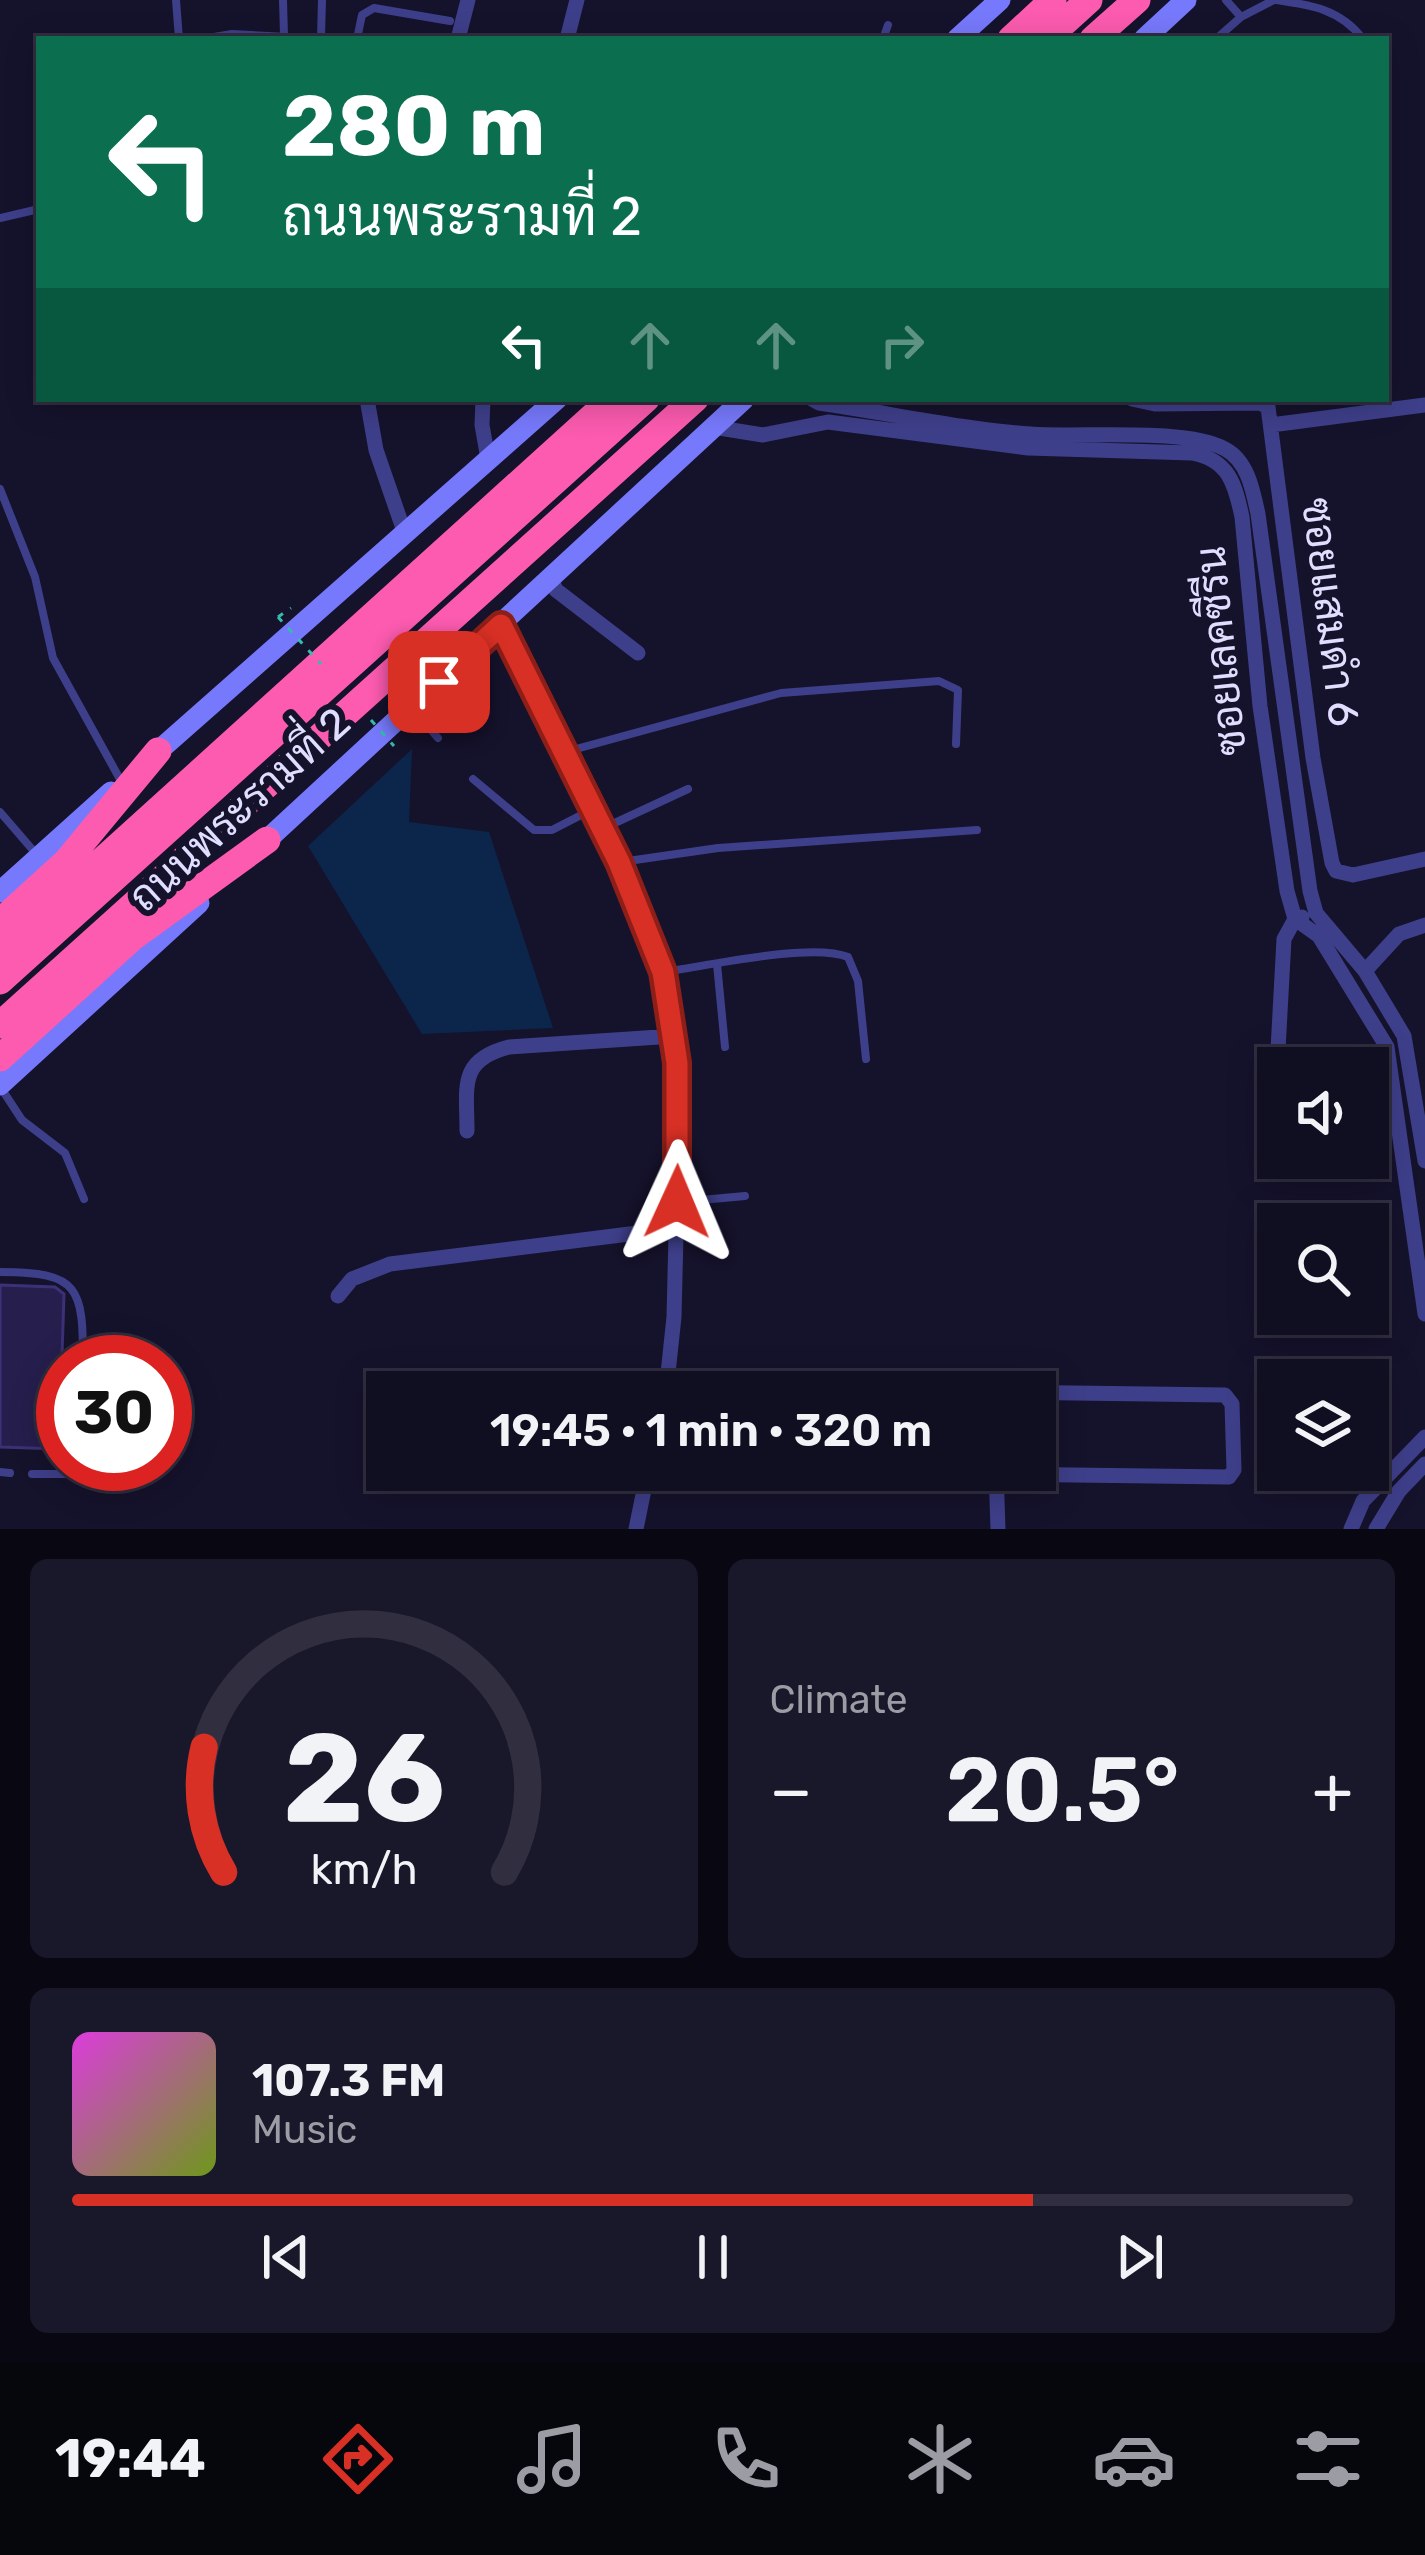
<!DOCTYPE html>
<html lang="en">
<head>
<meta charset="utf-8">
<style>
	body { margin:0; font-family:Rubik,Sarabun,sans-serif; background:#19172a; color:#f1f3f6; height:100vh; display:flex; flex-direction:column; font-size:45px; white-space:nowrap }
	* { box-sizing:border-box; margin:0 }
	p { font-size:39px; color:#9c9ca5 }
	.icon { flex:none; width:66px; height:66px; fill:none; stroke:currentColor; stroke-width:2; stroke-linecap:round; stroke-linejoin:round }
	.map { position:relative; height:1529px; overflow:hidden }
	.panel { display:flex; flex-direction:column; gap:30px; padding:30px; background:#090812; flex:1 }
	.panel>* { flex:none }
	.top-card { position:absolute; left:36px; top:36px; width:1353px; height:366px; border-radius:0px; box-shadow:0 6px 30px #0003,0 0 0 3px #302e3f; background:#0b6e4f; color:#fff; overflow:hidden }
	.fabs { position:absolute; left:1257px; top:1047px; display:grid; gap:24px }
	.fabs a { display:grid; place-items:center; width:132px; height:132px; border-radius:0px; background:#100e21; box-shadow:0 6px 30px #0003,0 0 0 3px #302e3f; font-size:60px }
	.speed { position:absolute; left:36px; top:1335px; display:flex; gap:24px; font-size:60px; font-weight:700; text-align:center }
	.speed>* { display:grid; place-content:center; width:156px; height:156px; border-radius:50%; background:#100e21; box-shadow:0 6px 30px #0003,0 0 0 3px #302e3f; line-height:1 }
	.speed .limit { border:18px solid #d22; background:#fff; color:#111 }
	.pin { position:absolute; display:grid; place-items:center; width:102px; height:102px; color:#fff; margin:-51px; border-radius:24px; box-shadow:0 6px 18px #0006 }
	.me { position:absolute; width:132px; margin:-66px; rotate:1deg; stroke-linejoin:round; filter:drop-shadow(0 0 9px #0008) }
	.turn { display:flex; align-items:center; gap:42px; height:252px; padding:0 48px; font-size:54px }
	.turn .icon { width:156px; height:156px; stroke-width:2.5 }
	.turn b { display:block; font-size:84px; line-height:102px }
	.lanes { display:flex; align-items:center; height:114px; padding:0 48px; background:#0003; justify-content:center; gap:60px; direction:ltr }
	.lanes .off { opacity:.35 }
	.big { font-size:90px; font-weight:600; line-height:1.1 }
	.panel .widget { flex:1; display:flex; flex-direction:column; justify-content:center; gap:18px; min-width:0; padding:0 42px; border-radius:18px; background:#19172a }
	.panel .dial { align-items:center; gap:0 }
	.dial svg { height:312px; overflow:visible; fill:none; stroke:#302e3f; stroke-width:7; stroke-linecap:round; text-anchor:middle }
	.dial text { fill:#f1f3f6; stroke:none }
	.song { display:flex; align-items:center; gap:36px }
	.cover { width:144px; height:144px; border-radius:18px; background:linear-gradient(135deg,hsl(300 70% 55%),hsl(80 70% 35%)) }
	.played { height:12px; border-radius:6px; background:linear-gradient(90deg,#d93025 75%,#302e3f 75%) }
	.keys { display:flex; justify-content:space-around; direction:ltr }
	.heat { display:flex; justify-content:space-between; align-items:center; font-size:66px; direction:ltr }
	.panel .tiles { flex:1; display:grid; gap:30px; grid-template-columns:1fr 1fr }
	.widget:last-child { grid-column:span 2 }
	.trip { position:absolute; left:366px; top:1371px; width:690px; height:120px; border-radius:0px; background:#100e21; box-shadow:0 6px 30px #0003,0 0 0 3px #302e3f; font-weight:600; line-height:120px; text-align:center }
	.dock { display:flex; height:192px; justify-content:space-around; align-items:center; background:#06060d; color:#9c9ca5 }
	.dock .icon { width:84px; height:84px }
	.dock .current { color:#d93025 }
	.dock b { font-size:54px; color:#f1f3f6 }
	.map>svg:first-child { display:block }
	.water { fill:#0c264b }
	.building { fill:#261e4d; stroke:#3c3178; stroke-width:3 }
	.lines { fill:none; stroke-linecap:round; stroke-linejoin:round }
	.path { stroke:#34bdae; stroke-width:3; stroke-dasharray:6 9; stroke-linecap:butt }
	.lane { stroke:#3e3f8a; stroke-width:8 }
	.street { stroke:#3e3f8a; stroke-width:15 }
	.secondary { stroke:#7779fc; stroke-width:21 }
	.highway { stroke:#fc5baf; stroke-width:27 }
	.path-bridge { stroke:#34bdae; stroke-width:3; stroke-dasharray:6 9; stroke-linecap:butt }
	.highway-bridge { stroke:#fc5baf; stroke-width:27 }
	.route-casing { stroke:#8d1f18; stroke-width:30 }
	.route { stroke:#d93025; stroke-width:21 }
	.labels { text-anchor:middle; stroke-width:12; stroke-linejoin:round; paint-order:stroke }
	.street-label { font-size:42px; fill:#e0defe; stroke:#15122c }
</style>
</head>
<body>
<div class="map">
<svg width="1425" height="1529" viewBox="0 0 1425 1529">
	<rect width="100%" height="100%" fill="#15122c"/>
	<!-- water -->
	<path class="water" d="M412,749l-3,73 80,10 64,196 -131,6 -114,-188z"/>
	<!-- building -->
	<path class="building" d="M0,1285l55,2 9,7 -5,155 -59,-2z"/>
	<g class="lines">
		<!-- path -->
		<path class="path" d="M278,617l13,-9"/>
		<!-- lane -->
		<path class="lane" d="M176,0l3,39
			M283,0l1,35
			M1276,0c35,5 64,9 87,39
			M1241,17l33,-17
			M321,37l1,-37
			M202,39l30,-5 94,5
			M357,39l5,-24 12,-7 76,13
			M883,39l5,-14
			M1216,39l25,-22 -15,-17
			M0,218l39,-9
			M0,489l35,88 18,81 68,123
			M413,709l25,29
			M565,752l216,-59 158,-12 19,9 -2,54
			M473,779l61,51h18l39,-20
			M0,812l38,44
			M604,828l84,-39
			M621,862l97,-14 259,-18
			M717,964l8,83
			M664,972c43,-6 148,-30 184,-15l10,24 8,78
			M1,1088l21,32 43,33 19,46
			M679,1202l66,-6
			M0,1272c80,0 83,16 83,90
			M0,1472l10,1
			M32,1474h41l8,-10"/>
		<!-- street -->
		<path class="street" d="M458,39l10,-39
			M567,39l10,-39
			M367,399l9,51 29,84
			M483,399l-1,26 6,34
			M812,399l7,4c70,10 141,26 212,31 49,4 154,-7 194,15 23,12 28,42 33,65l52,377 6,22 49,58 39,65 21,125
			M1132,399l23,5 105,-1 8,4 45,351 19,105 4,8 17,4 72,-16
			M1271,425l154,-20
			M713,427l50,8 65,-13 200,26 164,5c37,7 43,31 50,64l18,189 27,185 8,28 24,17 68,111 38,267
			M550,576l6,14 82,63
			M501,625l118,237 44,110 11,64 5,75 -5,206 -8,75
			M1365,971l34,-37 26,-9
			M1277,1068l7,-129 11,-20 7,-2
			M467,1131c0,-44 -9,-71 42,-84l165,-11
			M338,1296l14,-17 38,-15 287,-36
			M996,1470l2,59
			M996,1474l233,3 5,-7 -2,-66 -7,-9 -223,-3
			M636,1529l12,-59
			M1351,1529l12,-28 62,-64
			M1376,1529l23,-38 26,-27"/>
		<!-- secondary -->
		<path class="secondary" d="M957,39l43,-39
			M1144,39l42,-39
			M148,760l409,-361
			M257,849l487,-450
			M0,892l111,-100
			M0,1085l199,-182"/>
		<!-- highway -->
		<path class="highway" d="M1011,39l42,-39
			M1046,39l43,-39
			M1093,39l44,-39
			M0,922l66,-60 92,-111
			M0,953l612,-554
			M0,1058l133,-121 134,-97"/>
		<!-- path-bridge -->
		<path class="path-bridge" d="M278,617l43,47
			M371,720l23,26"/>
		<!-- highway-bridge -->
		<path class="highway-bridge" d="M0,981l646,-582
			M0,1025l695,-626"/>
	</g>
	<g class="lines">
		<defs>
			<path id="route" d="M439,682l62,-57 118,237 44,110 14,91v139"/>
		</defs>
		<!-- route casing -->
		<use href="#route" class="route-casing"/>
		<!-- route -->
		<use href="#route" class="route"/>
	</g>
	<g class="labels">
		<!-- street labels -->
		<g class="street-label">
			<text transform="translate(1331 612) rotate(83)" y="15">ซอยแสมดำ 6</text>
			<text transform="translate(1220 651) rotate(-96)" y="15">ซอยเลคซีรีน</text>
			<text transform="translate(239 809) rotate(-42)" y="15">ถนนพระรามที่ 2</text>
		</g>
	</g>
</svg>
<div class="fabs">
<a><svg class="icon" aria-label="sound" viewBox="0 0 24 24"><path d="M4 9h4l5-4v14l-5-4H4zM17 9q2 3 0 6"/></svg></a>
<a><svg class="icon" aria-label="search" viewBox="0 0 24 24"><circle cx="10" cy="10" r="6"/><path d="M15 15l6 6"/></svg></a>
<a><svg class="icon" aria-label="layers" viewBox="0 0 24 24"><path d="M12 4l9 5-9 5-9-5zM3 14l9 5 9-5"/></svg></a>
</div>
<div class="speed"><div class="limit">30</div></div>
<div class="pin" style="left:439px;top:682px;background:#d93025"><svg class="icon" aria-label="arrive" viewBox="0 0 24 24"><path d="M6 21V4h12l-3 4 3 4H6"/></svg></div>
<svg class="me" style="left:677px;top:1202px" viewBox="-20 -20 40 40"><path d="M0-17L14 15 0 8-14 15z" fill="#d93025" stroke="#fff" stroke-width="4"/></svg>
<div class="trip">19:45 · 1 min · 320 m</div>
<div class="top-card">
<div class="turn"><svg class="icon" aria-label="left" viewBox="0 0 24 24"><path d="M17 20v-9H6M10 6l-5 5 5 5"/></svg><div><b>280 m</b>ถนนพระรามที่ 2</div></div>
<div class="lanes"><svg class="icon" aria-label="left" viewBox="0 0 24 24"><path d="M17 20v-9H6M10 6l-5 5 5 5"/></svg><svg class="icon off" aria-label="ahead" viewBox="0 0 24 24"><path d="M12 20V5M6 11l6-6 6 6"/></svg><svg class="icon off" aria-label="ahead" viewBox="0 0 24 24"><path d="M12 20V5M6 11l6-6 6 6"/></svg><svg class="icon off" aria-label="right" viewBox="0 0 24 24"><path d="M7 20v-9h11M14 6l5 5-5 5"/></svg></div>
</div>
</div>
<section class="panel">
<div class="tiles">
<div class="widget dial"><svg viewBox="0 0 100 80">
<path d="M14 69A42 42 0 1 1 86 69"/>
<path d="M14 69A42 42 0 0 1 9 37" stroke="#d93025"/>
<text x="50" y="56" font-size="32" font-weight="700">26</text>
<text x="50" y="72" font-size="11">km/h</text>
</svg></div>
<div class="widget"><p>Climate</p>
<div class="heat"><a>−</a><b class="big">20.5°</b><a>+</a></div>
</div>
<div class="widget">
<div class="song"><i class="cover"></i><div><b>107.3 FM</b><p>Music</p></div></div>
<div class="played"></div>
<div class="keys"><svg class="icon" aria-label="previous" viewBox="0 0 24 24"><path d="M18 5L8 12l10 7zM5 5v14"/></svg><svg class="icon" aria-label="pause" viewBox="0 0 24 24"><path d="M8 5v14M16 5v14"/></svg><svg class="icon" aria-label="next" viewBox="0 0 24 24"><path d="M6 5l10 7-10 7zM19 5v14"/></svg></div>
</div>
</div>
</section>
<nav class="dock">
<b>19:44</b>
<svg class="icon current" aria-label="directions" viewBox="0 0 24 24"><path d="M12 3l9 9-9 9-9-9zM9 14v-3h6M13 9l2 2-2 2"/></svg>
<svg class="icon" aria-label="music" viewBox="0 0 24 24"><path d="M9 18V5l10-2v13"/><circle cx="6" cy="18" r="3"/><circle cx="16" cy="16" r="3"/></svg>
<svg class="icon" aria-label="phone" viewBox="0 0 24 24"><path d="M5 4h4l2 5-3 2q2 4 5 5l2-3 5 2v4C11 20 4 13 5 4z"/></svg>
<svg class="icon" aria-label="climate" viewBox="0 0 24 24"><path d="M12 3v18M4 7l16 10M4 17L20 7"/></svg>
<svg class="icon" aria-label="car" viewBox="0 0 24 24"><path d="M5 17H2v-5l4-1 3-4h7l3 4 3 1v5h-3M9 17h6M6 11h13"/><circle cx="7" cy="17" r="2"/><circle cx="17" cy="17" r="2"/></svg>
<svg class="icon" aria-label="filters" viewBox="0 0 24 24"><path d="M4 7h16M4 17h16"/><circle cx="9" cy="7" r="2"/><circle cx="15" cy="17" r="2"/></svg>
</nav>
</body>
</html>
